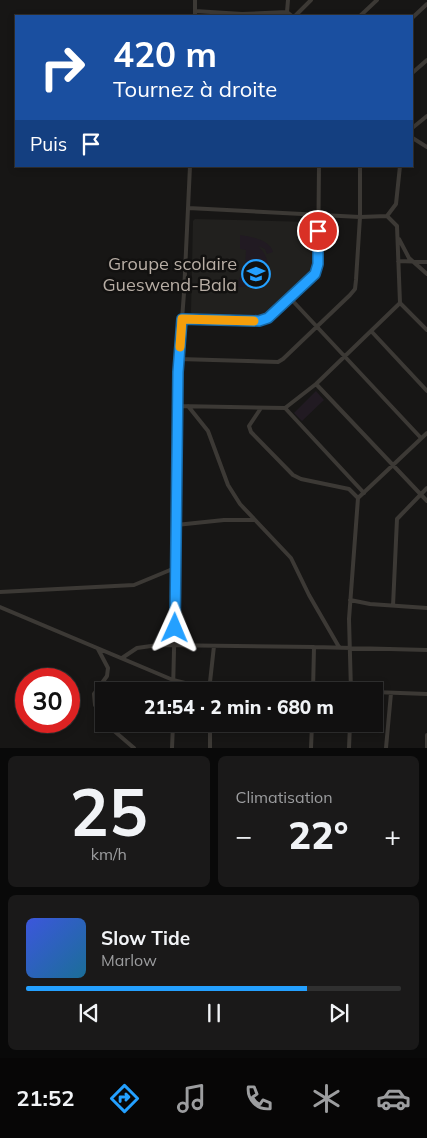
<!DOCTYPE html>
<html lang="fr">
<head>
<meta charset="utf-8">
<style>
	body { margin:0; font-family:Mulish,sans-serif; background:#1a1919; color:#f1f3f6; height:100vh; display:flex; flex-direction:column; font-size:19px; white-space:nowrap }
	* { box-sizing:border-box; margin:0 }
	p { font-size:16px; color:#9c9d9f }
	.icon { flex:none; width:28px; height:28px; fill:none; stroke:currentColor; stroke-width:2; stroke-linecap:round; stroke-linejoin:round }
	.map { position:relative; height:748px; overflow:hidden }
	.drawer { display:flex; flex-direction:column; gap:8px; padding:8px; background:#090909; flex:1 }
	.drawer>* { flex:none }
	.hud { position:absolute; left:15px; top:15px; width:398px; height:152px; border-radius:0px; box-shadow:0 2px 8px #0003,0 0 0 1px #303030; background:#1a4fa0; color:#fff; overflow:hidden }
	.speed { position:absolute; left:15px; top:668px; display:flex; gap:10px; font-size:25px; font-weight:700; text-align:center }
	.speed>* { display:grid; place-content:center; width:65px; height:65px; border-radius:50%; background:#111010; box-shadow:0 2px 8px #0003,0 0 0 1px #303030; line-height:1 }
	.speed .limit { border:8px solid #d22; background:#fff; color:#111 }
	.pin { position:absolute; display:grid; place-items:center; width:42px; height:42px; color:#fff; margin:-21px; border:2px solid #fff; border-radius:50%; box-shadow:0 1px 5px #0007 }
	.me { position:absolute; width:55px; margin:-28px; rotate:1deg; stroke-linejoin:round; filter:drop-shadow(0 0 4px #0008) }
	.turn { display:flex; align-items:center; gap:18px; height:105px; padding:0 15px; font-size:22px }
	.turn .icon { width:65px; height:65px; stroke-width:2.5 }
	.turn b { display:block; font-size:35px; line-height:42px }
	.then { display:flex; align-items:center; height:48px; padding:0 15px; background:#0003; gap:10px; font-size:19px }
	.big { font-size:38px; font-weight:800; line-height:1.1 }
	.drawer .card { flex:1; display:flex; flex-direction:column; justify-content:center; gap:8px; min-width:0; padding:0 18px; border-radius:8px; background:#1a1919 }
	.drawer .dial { align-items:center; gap:0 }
	.dial b { font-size:65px; line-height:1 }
	.song { display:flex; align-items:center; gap:15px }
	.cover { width:60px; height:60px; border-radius:8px; background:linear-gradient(135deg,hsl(230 70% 55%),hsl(200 70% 35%)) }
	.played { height:5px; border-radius:2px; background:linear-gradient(90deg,#24a0ff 75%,#303030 75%) }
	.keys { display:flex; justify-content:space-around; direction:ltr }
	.heat { display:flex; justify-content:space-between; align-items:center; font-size:28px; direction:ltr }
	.drawer .tiles { flex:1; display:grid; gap:8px; grid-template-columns:1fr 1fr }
	.card:last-child { grid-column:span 2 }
	.trip { position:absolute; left:95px; top:682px; width:288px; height:50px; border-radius:0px; background:#111010; box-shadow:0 2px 8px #0003,0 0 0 1px #303030; font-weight:800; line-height:50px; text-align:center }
	.tab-bar { display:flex; height:80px; justify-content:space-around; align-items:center; background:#070606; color:#9c9d9f }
	.tab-bar .icon { width:35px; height:35px }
	.tab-bar .selected { color:#24a0ff }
	.tab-bar b { font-size:22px; color:#f1f3f6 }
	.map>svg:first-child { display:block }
	.built { fill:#21201e }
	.green { fill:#211a22 }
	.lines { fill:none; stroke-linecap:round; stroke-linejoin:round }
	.street { stroke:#3c3935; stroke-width:4 }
	.route-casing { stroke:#1768a6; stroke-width:12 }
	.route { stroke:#24a0ff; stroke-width:9 }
	.slow { stroke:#f59e0b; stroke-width:9 }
	.labels { text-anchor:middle; stroke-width:5; stroke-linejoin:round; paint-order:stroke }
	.poi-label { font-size:18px; fill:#b8aea5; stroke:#121110; text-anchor:end }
</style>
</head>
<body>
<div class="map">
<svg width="427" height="748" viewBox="0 0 427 748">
	<rect width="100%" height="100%" fill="#171615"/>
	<!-- built -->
	<path class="built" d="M195,219l117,3 1,2 -1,46 -50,47 -69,-2 -2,-3 2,-91z"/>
	<!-- green -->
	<path class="green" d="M240,235c11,2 29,4 33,17l-6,2 -2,-5 -7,-3c20,19 7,42 -20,41l1,-8 4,-7 7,-1v-3h-5l1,-18 -6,-1z
		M316,391l8,9 -22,21 -8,-8z"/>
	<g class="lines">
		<!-- street -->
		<path class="street" d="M195,0v16
			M288,0l-1,12 5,4
			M195,11l47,3 45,-2
			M295,16l16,-16
			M360,16l17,-16
			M411,19l16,-15
			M411,74l16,-14
			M411,129l16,-13
			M411,137l16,10
			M188,208l172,9 27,-1 9,-12 4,-38
			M399,239l10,19 18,16
			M398,261l29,1
			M290,298l131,140
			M400,303l27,27
			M182,319l46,2 36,-1 48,-44 6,-12 1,-98
			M372,332l55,59
			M179,359l99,3 5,-3 67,-64 5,-6 1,-9 4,-63v-51
			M316,384l111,117
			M178,406l107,2 31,-24 84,-81 -3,-77 -10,-10
			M188,406l20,25 20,54 12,19 51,54 18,37 30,52
			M261,408l-12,18 2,6 42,43 8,4 48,10 9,9 -9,121 2,72
			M285,408l79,85
			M358,498l69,-65
			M176,525l48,-5h30
			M0,592l134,-7 41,-17
			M350,600l20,4 57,4
			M393,606l4,-87 30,-31
			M0,607l173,73 36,9 140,2
			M98,649l10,19 -1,8 -13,18 1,11 9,13
			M122,658l15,-10 21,-3 156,2 113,3
			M173,691l5,-205v-114l6,-79 6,-127
			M209,691l5,-45
			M313,691l1,-44
			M374,692l53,2
			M108,724l5,6 21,18
			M210,727l102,4
			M172,748l1,-24
			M210,748v-24
			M311,748l1,-24
			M349,748l1,-24
			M386,748l5,-55
			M427,748v-13"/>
	</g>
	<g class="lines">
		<defs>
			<path id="route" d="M175,628l3,-256 4,-53 77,2 9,-3 47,-44 3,-10v-33"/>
		</defs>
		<!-- route casing -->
		<use href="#route" class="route-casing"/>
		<!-- route -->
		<use href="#route" class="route"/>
		<!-- slow -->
		<path class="slow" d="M180,347l2,-28 72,2"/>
	</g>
	<!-- icons -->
	<defs>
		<symbol id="school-ring" viewBox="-11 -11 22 22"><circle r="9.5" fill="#121110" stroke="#24a0ff" stroke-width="1.5"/><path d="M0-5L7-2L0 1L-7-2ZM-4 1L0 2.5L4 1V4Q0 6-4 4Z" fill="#24a0ff"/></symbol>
	</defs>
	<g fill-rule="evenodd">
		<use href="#school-ring" x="240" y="258" width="32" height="32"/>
	</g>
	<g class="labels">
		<!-- poi labels -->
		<g class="poi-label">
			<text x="237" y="270">Groupe scolaire<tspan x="237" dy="21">Gueswend-Bala</tspan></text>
		</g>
	</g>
</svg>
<div class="speed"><div class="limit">30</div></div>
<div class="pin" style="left:318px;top:231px;background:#d93025"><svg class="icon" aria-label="arrive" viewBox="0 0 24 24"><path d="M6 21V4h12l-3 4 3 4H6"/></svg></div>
<svg class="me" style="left:175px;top:628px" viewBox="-20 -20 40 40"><path d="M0-17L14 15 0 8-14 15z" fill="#24a0ff" stroke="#fff" stroke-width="4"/></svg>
<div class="trip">21:54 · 2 min · 680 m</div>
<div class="hud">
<div class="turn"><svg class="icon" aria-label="right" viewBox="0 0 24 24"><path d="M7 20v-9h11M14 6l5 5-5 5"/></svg><div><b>420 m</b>Tournez à droite</div></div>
<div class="then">Puis<svg class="icon" aria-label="arrive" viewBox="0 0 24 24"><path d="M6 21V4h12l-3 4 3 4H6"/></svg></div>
</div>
</div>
<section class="drawer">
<div class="tiles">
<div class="card dial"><b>25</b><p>km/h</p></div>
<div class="card"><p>Climatisation</p>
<div class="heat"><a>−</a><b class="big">22°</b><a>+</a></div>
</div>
<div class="card">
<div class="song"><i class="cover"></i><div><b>Slow Tide</b><p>Marlow</p></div></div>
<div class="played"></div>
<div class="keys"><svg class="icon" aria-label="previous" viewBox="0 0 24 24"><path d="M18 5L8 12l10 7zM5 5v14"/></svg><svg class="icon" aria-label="pause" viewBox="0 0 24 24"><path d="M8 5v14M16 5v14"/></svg><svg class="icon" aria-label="next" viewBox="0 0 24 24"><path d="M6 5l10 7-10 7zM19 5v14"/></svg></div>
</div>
</div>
</section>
<nav class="tab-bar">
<b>21:52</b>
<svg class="icon selected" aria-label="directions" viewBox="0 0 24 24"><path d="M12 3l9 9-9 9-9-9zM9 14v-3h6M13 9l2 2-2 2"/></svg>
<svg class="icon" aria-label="music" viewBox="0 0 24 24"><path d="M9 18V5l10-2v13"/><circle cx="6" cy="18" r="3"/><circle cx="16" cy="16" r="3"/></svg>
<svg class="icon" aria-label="phone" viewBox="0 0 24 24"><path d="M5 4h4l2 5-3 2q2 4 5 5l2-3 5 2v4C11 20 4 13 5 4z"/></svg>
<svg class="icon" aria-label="climate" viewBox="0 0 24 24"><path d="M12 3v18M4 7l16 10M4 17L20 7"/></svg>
<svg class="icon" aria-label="car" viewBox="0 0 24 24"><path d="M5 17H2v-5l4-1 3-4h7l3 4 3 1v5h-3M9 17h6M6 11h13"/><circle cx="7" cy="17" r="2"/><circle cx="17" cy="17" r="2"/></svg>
</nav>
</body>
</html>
